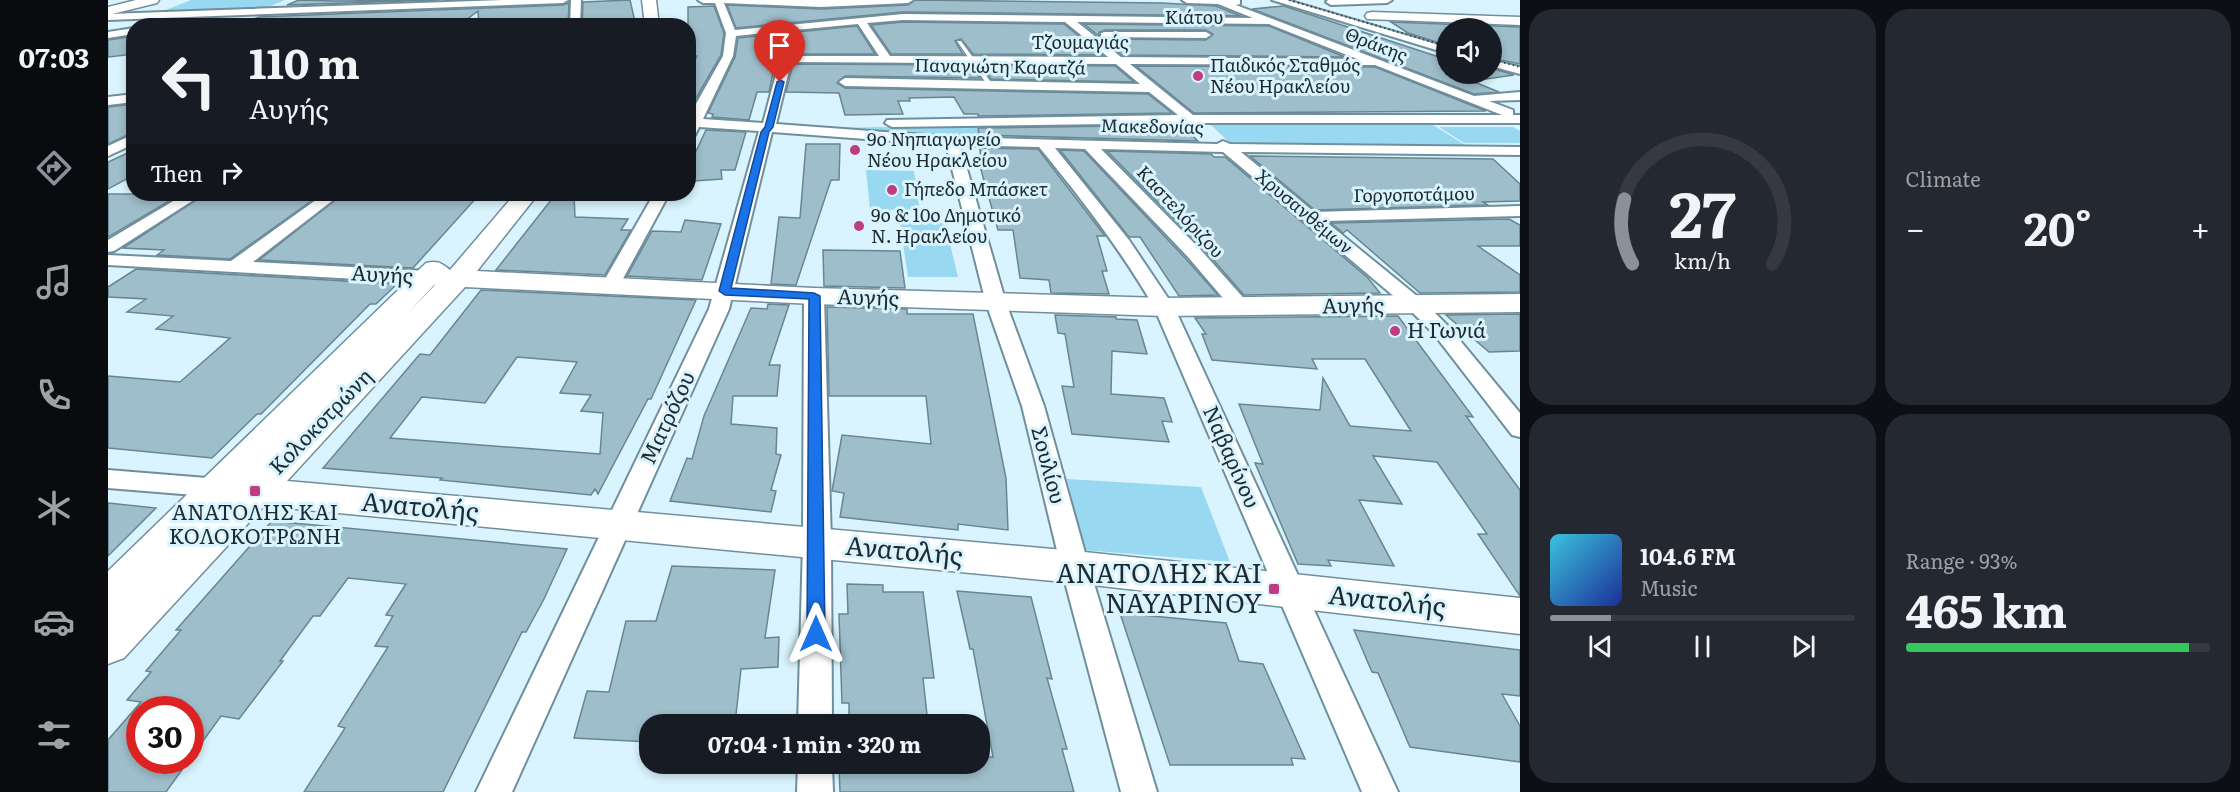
<!DOCTYPE html>
<html lang="en">
<head>
<meta charset="utf-8">
<style>
	body { margin:0; font-family:Literata,serif; background:#242831; color:#f1f3f6; height:100vh; display:flex; flex-direction:column; font-size:22px; white-space:nowrap }
	* { box-sizing:border-box; margin:0 }
	p { font-size:20px; color:#9ea1a6 }
	.icon { flex:none; width:33px; height:33px; fill:none; stroke:currentColor; stroke-width:2; stroke-linecap:round; stroke-linejoin:round }
	.map { position:relative; flex:1; overflow:hidden }
	.side { display:flex; flex-direction:column; gap:9px; padding:9px; background:#0d0f14; width:720px }
	.side>* { flex:none }
	.hud { position:absolute; left:18px; top:18px; width:570px; height:183px; border-radius:24px; box-shadow:0 3px 9px #0003; background:#171b24; color:#f1f3f6; overflow:hidden }
	.tools { position:absolute; left:1328px; top:18px; display:grid; gap:12px }
	.tools a { display:grid; place-items:center; width:66px; height:66px; border-radius:50%; background:#171b24; box-shadow:0 3px 9px #0003; font-size:30px }
	.speed { position:absolute; left:18px; top:696px; display:flex; gap:12px; font-size:30px; font-weight:700; text-align:center }
	.speed>* { display:grid; place-content:center; width:78px; height:78px; border-radius:50%; background:#171b24; box-shadow:0 3px 9px #0003; line-height:1 }
	.speed .limit { border:9px solid #d22; background:#fff; color:#111 }
	.pin { position:absolute; display:grid; place-items:center; width:51px; height:51px; color:#fff; margin:-62px -26px; border-radius:50% 50% 50% 0; rotate:-45deg; box-shadow:0 0 6px #0007 }
	.pin .icon { rotate:45deg }
	.me { position:absolute; width:66px; margin:-33px; rotate:0deg; stroke-linejoin:round; filter:drop-shadow(0 0 4px #0008) }
	.turn { display:flex; align-items:center; gap:21px; height:126px; padding:0 24px; font-size:27px }
	.turn .icon { width:78px; height:78px; stroke-width:2.5 }
	.turn b { display:block; font-size:42px; line-height:51px }
	.then { display:flex; align-items:center; height:57px; padding:0 24px; background:#0003; gap:12px; font-size:22px }
	.big { font-size:45px; font-weight:700; line-height:1.1 }
	.side .card { flex:1; display:flex; flex-direction:column; justify-content:center; gap:9px; min-width:0; padding:0 21px; border-radius:24px; background:#242831 }
	.side .dial { align-items:center; gap:0 }
	.dial svg { height:156px; overflow:visible; fill:none; stroke:#363941; stroke-width:7; stroke-linecap:round; text-anchor:middle }
	.dial text { fill:#f1f3f6; stroke:none }
	.song { display:flex; align-items:center; gap:18px }
	.cover { width:72px; height:72px; border-radius:9px; background:linear-gradient(135deg,hsl(190 70% 55%),hsl(230 70% 35%)) }
	.played { height:6px; border-radius:3px; background:linear-gradient(90deg,#8c9099 20%,#363941 20%) }
	.keys { display:flex; justify-content:space-around; direction:ltr }
	.heat { display:flex; justify-content:space-between; align-items:center; font-size:33px; direction:ltr }
	.charge { height:9px; border-radius:4px; background:linear-gradient(90deg,#34c759 93%,#363941 0) }
	.side .tiles { flex:1; display:grid; gap:9px; grid-template-columns:repeat(2,1fr) }
	.trip { position:absolute; left:531px; top:714px; width:351px; height:60px; border-radius:24px; background:#171b24; box-shadow:0 3px 9px #0003; font-weight:700; line-height:60px; text-align:center }
	main { display:flex; flex:1; min-height:0 }
	.tabs { display:flex; flex-direction:column; width:108px; justify-content:space-around; align-items:center; background:#090b0e; color:#9ea1a6 }
	.tabs .icon { width:42px; height:42px }
	.tabs .on { color:#8c9099 }
	.tabs b { font-size:27px; color:#f1f3f6 }
	.map>svg:first-child { display:block }
	.green { fill:#98d8f0 }
	.building { fill:#9ebecb; stroke:#678692; stroke-width:1.5; fill-rule:evenodd }
	.lines { fill:none; stroke-linecap:round; stroke-linejoin:round }
	.lane-casing { stroke:#708f9c; stroke-width:3 }
	.street-casing { stroke:#708f9c; stroke-width:4 }
	.secondary-casing { stroke:#708f9c; stroke-width:3 }
	.highway-casing { stroke:#708f9c; stroke-width:3 }
	.lane { fill:#fff; fill-rule:evenodd }
	.street { fill:#fff; fill-rule:evenodd }
	.secondary { fill:#fff; fill-rule:evenodd }
	.highway { fill:#fff; fill-rule:evenodd }
	.rail { stroke:#38474d; stroke-width:2; stroke-dasharray:1.5 3; stroke-linecap:butt }
	.route { fill:#1a73e8; stroke:#114b97; stroke-width:1.5 }
	.poi-dot { fill:#bf3c83; stroke:#d9f4fe; stroke-width:2 }
	.labels { text-anchor:middle; stroke-width:6; stroke-linejoin:round; paint-order:stroke }
	.far-street-label { font-size:18px; fill:#1d2a2f; stroke:#d9f4fe }
	.far-poi-label { font-size:18px; fill:#1d2a2f; stroke:#d9f4fe; text-anchor:start }
	.street-label { font-size:21px; fill:#1d2a2f; stroke:#d9f4fe }
	.poi-label { font-size:21px; fill:#1d2a2f; stroke:#d9f4fe; text-anchor:start }
	.near-street-label { font-size:26px; fill:#1d2a2f; stroke:#d9f4fe }
	.near-poi-label { font-size:26px; fill:#1d2a2f; stroke:#d9f4fe; text-anchor:end }
</style>
</head>
<body>
<main>
<nav class="tabs">
<b>07:03</b>
<svg class="icon on" aria-label="directions" viewBox="0 0 24 24"><path d="M12 3l9 9-9 9-9-9zM9 14v-3h6M13 9l2 2-2 2"/></svg>
<svg class="icon" aria-label="music" viewBox="0 0 24 24"><path d="M9 18V5l10-2v13"/><circle cx="6" cy="18" r="3"/><circle cx="16" cy="16" r="3"/></svg>
<svg class="icon" aria-label="phone" viewBox="0 0 24 24"><path d="M5 4h4l2 5-3 2q2 4 5 5l2-3 5 2v4C11 20 4 13 5 4z"/></svg>
<svg class="icon" aria-label="climate" viewBox="0 0 24 24"><path d="M12 3v18M4 7l16 10M4 17L20 7"/></svg>
<svg class="icon" aria-label="car" viewBox="0 0 24 24"><path d="M5 17H2v-5l4-1 3-4h7l3 4 3 1v5h-3M9 17h6M6 11h13"/><circle cx="7" cy="17" r="2"/><circle cx="17" cy="17" r="2"/></svg>
<svg class="icon" aria-label="filters" viewBox="0 0 24 24"><path d="M4 7h16M4 17h16"/><circle cx="9" cy="7" r="2"/><circle cx="15" cy="17" r="2"/></svg>
</nav>
<div class="map">
<svg width="1412" height="792" viewBox="0 0 1412 792">
	<rect width="100%" height="100%" fill="#d9f4fe"/>
	<!-- green -->
	<path class="green" d="M83,0h94l-22,9 -110,6z
		M1004,122l17,20 -187,-6 -108,-8z
		M1101,123h221l35,22h-233z
		M1331,127h74l7,4v12h-56z
		M758,170l48,1 6,40 -50,-2z
		M792,223h45l13,54h-50z
		M959,479l134,8 29,75 -146,-12z"/>
	<!-- building -->
	<path class="building" d="M191,0l37,1 103,-1 -152,5z
		M522,0l6,26h-54l1,-24z
		M807,0l247,3 54,3 25,10 -338,-4 -167,16 -9,-23 94,4 87,-4z
		M461,3l-1,23h-89l-1,-15 -20,15 -213,-1v-3l14,-5 304,-12z
		M606,6l10,27 -3,22 -33,57v-38l9,-18h-9v-49z
		M1176,6l152,50 1,-3 9,2v19h45v-6l23,7 -42,6 27,11 -25,2 -222,-85z
		M795,22l161,2 38,31 -129,-1 -12,-15 -6,2 8,13h-72l-20,-29z
		M1283,22l129,5v37l-29,-6v-30h-45v17l-38,-12z
		M976,24l185,2 76,31 -223,-2 -20,-16 104,1 7,-6 -7,-4h-101l-6,2v4z
		M749,26l18,28h-80l2,-22z
		M673,34l-12,58h-12l-8,28 -37,-3 1,-3 -5,-1 27,-56 3,-19z
		M26,36v18l-26,3v-17z
		M685,64l178,1 9,13 -135,-2 -8,7 8,5 303,6 24,19 -194,3v-2h-14l-10,-17 -45,1 1,3h-12l5,13 -58,1 -6,-22 -53,-1z
		M874,65l133,1 19,16 -143,-3z
		M1028,66l239,1 111,44 -292,2z
		M26,104v28l-26,12v-37z
		M1073,125l17,16 -219,-6 -1,-7z
		M598,130l40,2 -11,38h-14l1,9 -28,2 -2,-21z
		M698,144h34l-1,36h-8l-35,105 -25,-1 8,-67 21,1z
		M872,148l58,1 67,87h-8l10,35h-5l7,23 -58,-1 -2,-13 -29,-2 -7,-48h-15l-17,-60z
		M26,150v25l-26,14v-27z
		M952,150l24,1 102,108 32,36 -39,1 -39,-59h-11z
		M999,151l104,3 3,3h11l143,121 12,15 -136,2 -42,-48z
		M1142,156l243,3 27,25v17l-37,1 5,3 -173,5z
		M0,194h73l-73,43z
		M97,194h116l-91,65 -73,-4 7,-5 -41,-2z
		M235,194h73l62,2 -65,72 -154,-8z
		M447,195l19,1 1,21 53,2 -7,11h10l-26,45 -109,-5z
		M1401,219l11,6v21h-42l42,29v17l-100,1 -73,-63 -4,3 -12,-10z
		M577,220l36,4 -19,56 -75,-4 25,-45 29,1z
		M715,250l77,1 5,37 -81,-2z
		M28,269l261,15 -21,20h-6l-109,110h-4l-45,44 -104,-10v-72l72,6 50,-44 -74,-9 17,-13 -46,-4 19,-13 -38,-2v-10z
		M373,290l215,10 -45,99h-3l-50,95 -3,-5 -4,6 -151,-15 2,-2 -119,-10 97,-114 10,1zM409,357l60,5 -17,31 31,2 -10,16 22,2 -3,41 -210,-16 32,-41 63,6z
		M660,304l21,1 -20,60h11l-3,31h-44l-2,28 46,4 -1,26 5,1 -10,35 5,1 -5,21 -101,-11 17,-43 5,1 12,-43 47,-108 16,1z
		M719,307l80,2v5h66l33,164 2,52 -50,-6v6l-118,-13 4,-24 -12,-2 10,-56 89,9 -5,-48h-97z
		M1412,314v37l-31,1 -43,-37z
		M947,315l61,2v2l21,1 10,34 -35,-3 -1,43 53,4 8,24 -10,-1 7,21 -97,-8 -10,-48 12,1 -9,-53 -7,-1z
		M1290,316l75,101 -7,-1 54,74v106l-42,-62h9l-50,-72 -64,-6 29,48 -43,-4 35,66 -66,-6 3,6 -33,-2 -43,-101 8,1 -24,-60 81,6 3,-32 27,48 61,5 -46,-72h-53l5,10 -105,-9 -10,-26h4l-11,-16z
		M0,503l48,5 -48,48z
		M164,521l295,28 -23,50 -18,33h-4l-79,160h-139l41,-64 -7,-2 50,-79 -13,-1 18,-30 -7,-1 20,-31 -58,-6 -28,38h-7l-33,45h3l-44,58 -18,-3 -31,43v-49h-50v50h49l-23,32h-58v-52l33,-38 -14,-2 24,-28 -5,-1 35,-41h-5z
		M564,566l103,4 -10,68 14,-1 -1,30 -37,2 -6,55h-85v18l-76,-4 13,-47 22,1 17,-71h30z
		M739,584l36,1v7h40l11,86h-11l5,46h-79v-21h-7l-3,-89h9z
		M849,591l74,6 21,82 -5,-1 20,71h-5l12,43h-234l-1,-27 141,-1v-7h13l-20,-108h-3z
		M1012,613l106,10 13,38 24,3 42,95 -14,-1 2,7h-123z
		M1246,630l166,20v46l-18,-2 18,32v36l-110,-15 -32,-74 -6,-1z"/>
	<g class="lines">
		<defs>
			<path id="lane" d="M849,41h4l32,44 -1,1h-4z"/>
			<path id="street" d="M395,0h65l-5,3 -455,17v-6z
				M463,0h10l-1,26h-10z
				M590,0h215l-5,3 -87,4 -97,-4 11,27 168,-16 350,4 -35,-14 -31,-1 -5,-3h58v4l-4,1 238,91 46,-4v8l-31,1 24,9v5h7v8h-318l-7,4 -8,-4 -295,4 -7,-4 2,-3 291,-5 -29,-23 -304,-6 -6,-4 6,-4 295,6 -24,-20 -325,-2 -15,62 176,13 265,7 6,-3 7,3 290,3v8l-279,-3 73,60 206,-6v10l-195,5 98,80 25,25 72,87v24l-8,-2 -78,-101 -25,-25 -186,-157 -122,-3 99,100 48,54 3,4 -3,4h-14l-46,-54 -103,-108 -30,-1 74,92 45,67 224,485h-36l-208,-485c-33,-57 -73,-109 -115,-160l-79,-2 46,158 38,103 45,161 68,225h-36l-60,-225 -39,-161 -36,-103 -40,-158 -174,-13 -43,177 -217,483h-36l233,-483 50,-178 -60,-4 -4,8 -7,1v-18l35,-62 3,-23 -11,-30h-12zM795,20l162,2 43,35 -218,-1 -23,-33zM969,22l192,2 88,35 -236,-2zM750,24l21,32h-87l3,-26zM676,31l-4,28 -17,64 -60,-4 30,-63 3,-20zM1022,64l245,1 127,50h-309z
				M1164,0h15l159,47v6z
				M1220,0h64l-5,3 -56,2 -5,-3z
				M26,28v6l-26,4v-6z
				M997,32h101l5,3 -5,3 -105,-1v-4z
				M1383,60l29,7v7l-29,-8z
				M26,94v8l-26,3v-8z
				M26,134v10l-26,12v-10z
				M77,194h18l-89,57 -6,1v-12z
				M216,194h17l-88,68 175,9 7,2 2,4 -2,4 -7,2 -320,-18v-10l123,6z
				M546,194h15l-50,92 -2,4h-14l-2,-4z
				M706,290l7,2 3,4 7,247 1,181h-34l5,-181 1,-247 3,-4z
				M0,470l111,9 9,3 4,6 -4,6 -9,3 -111,-9z
				M690,764h34l1,28h-36z"/>
			<path id="secondary" d="M534,0h14l3,26h-14z
				M1264,12l148,5v8l-153,-6 -2,-3 2,-3z
				M407,194h23l-61,77 337,17 350,10 356,-4v18l-356,4 -350,-12 -349,-17 -178,194 788,70 445,47v36l-445,-51 -811,-77 -140,152 -16,6v-93l318,-308c13,-3 16,1 24,7zM326,285h1l-28,29z"/>
			<path id="highway" d="M28,0h23l-2,3 -49,12v-8z"/>
		</defs>
		<!-- lane casing -->
		<use href="#lane" class="lane-casing"/>
		<!-- street casing -->
		<use href="#street" class="street-casing"/>
		<!-- secondary casing -->
		<use href="#secondary" class="secondary-casing"/>
		<!-- highway casing -->
		<use href="#highway" class="highway-casing"/>
		<!-- lane -->
		<use href="#lane" class="lane"/>
		<!-- street -->
		<use href="#street" class="street"/>
		<!-- secondary -->
		<use href="#secondary" class="secondary"/>
		<!-- highway -->
		<use href="#highway" class="highway"/>
		<!-- rail -->
		<path class="rail" d="M1181,0l157,46
			M1383,59l29,8"/>
	</g>
	<!-- route -->
	<path class="route" d="M672,80l4,2 -11,45 -4,5 -38,156 83,5 6,3 5,338 -2,5 -7,3 -6,-3 -3,-5 2,-335 -84,-4 -6,-4 42,-159 4,-5 12,-45z"/>
	<!-- markers -->
	<g class="poi-dot">
		<circle cx="1090" cy="76" r="6"/>
		<circle cx="747" cy="150" r="6"/>
		<circle cx="784" cy="190" r="6"/>
		<circle cx="751" cy="226" r="6"/>
		<circle cx="1287" cy="331" r="6"/>
		<rect x="141" y="485" width="12" height="12" rx="3"/>
		<rect x="1160" y="583" width="12" height="12" rx="3"/>
	</g>
	<g class="labels">
		<!-- far-street labels -->
		<g class="far-street-label">
			<text x="1086" y="24">Κιάτου</text>
			<text x="972" y="49">Τζουμαγιάς</text>
			<text transform="translate(1268 45) rotate(21)" y="6">Θράκης</text>
			<text transform="translate(892 67) rotate(1)" y="6">Παναγιώτη Καρατζά</text>
			<text transform="translate(1044 127) rotate(1)" y="6">Μακεδονίας</text>
			<text transform="translate(1306 195) rotate(-1)" y="6">Γοργοποτάμου</text>
			<text transform="translate(1072 212) rotate(47)" y="6">Καστελόριζου</text>
			<text transform="translate(1196 212) rotate(40)" y="6">Χρυσανθέμων</text>
		</g>
		<!-- far-poi labels -->
		<g class="far-poi-label">
			<text x="1102" y="72">Παιδικός Σταθμός<tspan x="1102" dy="21">Νέου Ηρακλείου</tspan></text>
			<text x="759" y="146">9ο Νηπιαγωγείο<tspan x="759" dy="21">Νέου Ηρακλείου</tspan></text>
			<text x="796" y="196">Γήπεδο Μπάσκετ</text>
			<text x="763" y="222">9ο &amp; 10ο Δημοτικό<tspan x="763" dy="21">Ν. Ηρακλείου</tspan></text>
		</g>
		<!-- street labels -->
		<g class="street-label">
			<text transform="translate(274 275) rotate(3)" y="7">Αυγής</text>
			<text transform="translate(760 298) rotate(2)" y="7">Αυγής</text>
			<text transform="translate(1245 306) rotate(-1)" y="7">Αυγής</text>
			<text transform="translate(560 418) rotate(-65)" y="7">Ματρόζου</text>
			<text transform="translate(213 422) rotate(-46)" y="7">Κολοκοτρώνη</text>
			<text transform="translate(1123 457) rotate(66)" y="7">Ναβαρίνου</text>
			<text transform="translate(940 465) rotate(75)" y="7">Σουλίου</text>
		</g>
		<!-- poi labels -->
		<g class="poi-label">
			<text x="1299" y="338">Η Γωνιά</text>
			<text x="147" y="520" text-anchor="middle">ΑΝΑΤΟΛΗΣ ΚΑΙ<tspan x="147" dy="24">ΚΟΛΟΚΟΤΡΩΝΗ</tspan></text>
		</g>
		<!-- near-street labels -->
		<g class="near-street-label">
			<text transform="translate(312 507) rotate(5)" y="9">Ανατολής</text>
			<text transform="translate(796 551) rotate(5)" y="9">Ανατολής</text>
			<text transform="translate(1279 601) rotate(6)" y="9">Ανατολής</text>
		</g>
		<!-- near-poi labels -->
		<g class="near-poi-label">
			<text x="1154" y="583">ΑΝΑΤΟΛΗΣ ΚΑΙ<tspan x="1154" dy="30">ΝΑΥΑΡΙΝΟΥ</tspan></text>
		</g>
	</g>
</svg>
<div class="tools">
<a><svg class="icon" aria-label="sound" viewBox="0 0 24 24"><path d="M4 9h4l5-4v14l-5-4H4zM17 9q2 3 0 6"/></svg></a>
</div>
<div class="speed"><div class="limit">30</div></div>
<div class="pin" style="left:672px;top:82px;background:#d93025"><svg class="icon" aria-label="arrive" viewBox="0 0 24 24"><path d="M6 21V4h12l-3 4 3 4H6"/></svg></div>
<svg class="me" style="left:708px;top:634px" viewBox="-20 -20 40 40"><path d="M0-17L14 15 0 8-14 15z" fill="#1a73e8" stroke="#fff" stroke-width="4"/></svg>
<div class="trip">07:04 · 1 min · 320 m</div>
<div class="hud">
<div class="turn"><svg class="icon" aria-label="left" viewBox="0 0 24 24"><path d="M17 20v-9H6M10 6l-5 5 5 5"/></svg><div><b>110 m</b>Αυγής</div></div>
<div class="then">Then<svg class="icon" aria-label="right" viewBox="0 0 24 24"><path d="M7 20v-9h11M14 6l5 5-5 5"/></svg></div>
</div>
</div>
<section class="side">
<div class="tiles">
<div class="card dial"><svg viewBox="0 0 100 80">
<path d="M14 69A42 42 0 1 1 86 69"/>
<path d="M14 69A42 42 0 0 1 10 36" stroke="#8c9099"/>
<text x="50" y="56" font-size="32" font-weight="700">27</text>
<text x="50" y="72" font-size="11">km/h</text>
</svg></div>
<div class="card"><p>Climate</p>
<div class="heat"><a>−</a><b class="big">20°</b><a>+</a></div>
</div>
<div class="card">
<div class="song"><i class="cover"></i><div><b>104.6 FM</b><p>Music</p></div></div>
<div class="played"></div>
<div class="keys"><svg class="icon" aria-label="previous" viewBox="0 0 24 24"><path d="M18 5L8 12l10 7zM5 5v14"/></svg><svg class="icon" aria-label="pause" viewBox="0 0 24 24"><path d="M8 5v14M16 5v14"/></svg><svg class="icon" aria-label="next" viewBox="0 0 24 24"><path d="M6 5l10 7-10 7zM19 5v14"/></svg></div>
</div>
<div class="card"><p>Range · 93%</p><b class="big">465 km</b><div class="charge"></div></div>
</div>
</section>
</main>
</body>
</html>
